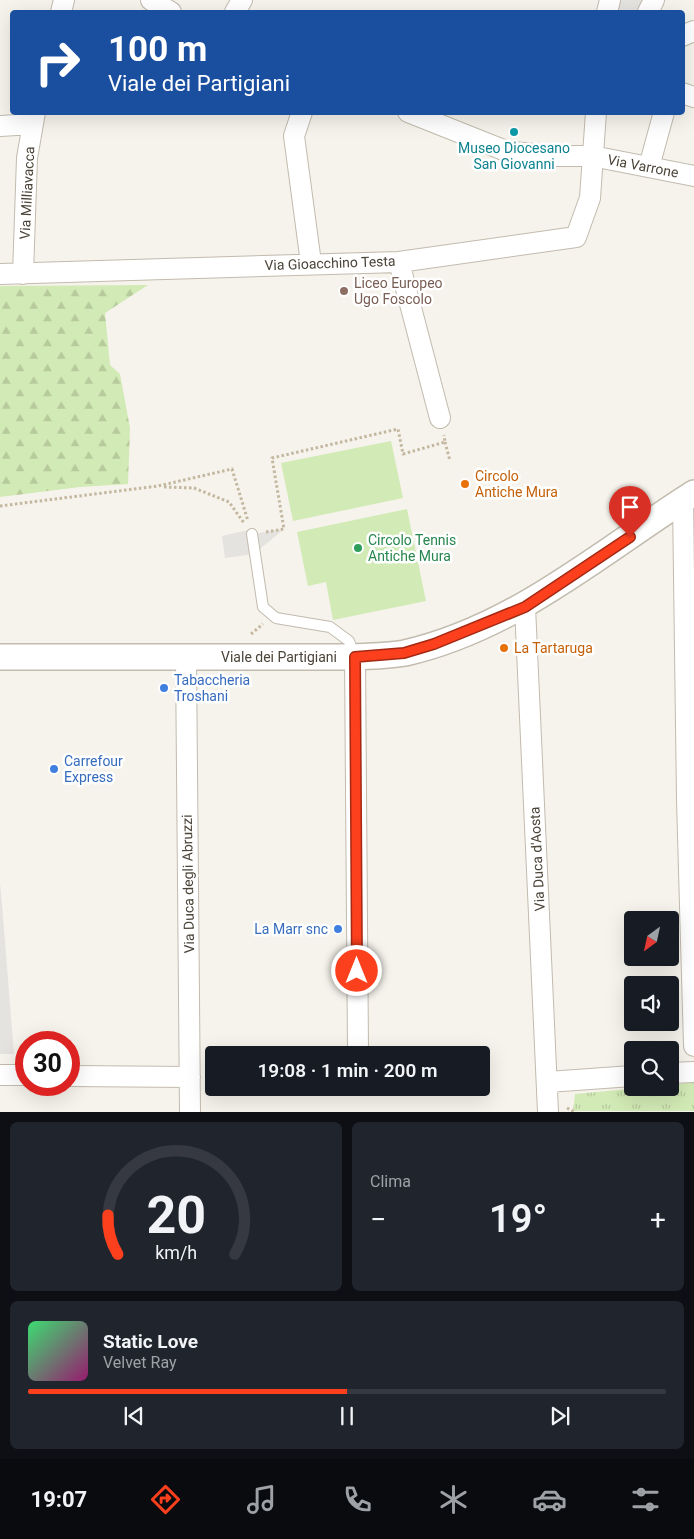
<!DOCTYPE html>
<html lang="it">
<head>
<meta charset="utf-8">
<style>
	body { margin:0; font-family:Roboto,sans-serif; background:#20242c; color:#f1f3f6; height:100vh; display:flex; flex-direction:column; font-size:19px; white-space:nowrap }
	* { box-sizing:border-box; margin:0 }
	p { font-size:16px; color:#9ea1a6 }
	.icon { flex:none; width:28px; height:28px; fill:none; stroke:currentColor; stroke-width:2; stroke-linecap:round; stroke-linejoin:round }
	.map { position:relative; height:1112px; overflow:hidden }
	.panel { display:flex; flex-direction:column; gap:10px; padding:10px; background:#0d0f14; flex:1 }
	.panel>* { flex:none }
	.guide { position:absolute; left:10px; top:10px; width:675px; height:105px; border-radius:5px; box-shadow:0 5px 20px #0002; background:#1a4fa0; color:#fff; overflow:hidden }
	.needle { width:32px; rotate:213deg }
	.tools { position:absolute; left:624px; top:911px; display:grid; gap:10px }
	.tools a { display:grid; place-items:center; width:55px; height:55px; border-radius:5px; background:#171b24; box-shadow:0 5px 20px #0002; font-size:25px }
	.speed { position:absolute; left:15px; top:1031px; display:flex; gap:10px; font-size:25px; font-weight:700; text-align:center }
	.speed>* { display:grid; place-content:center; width:65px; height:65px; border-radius:50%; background:#171b24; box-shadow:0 5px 20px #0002; line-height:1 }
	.speed .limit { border:8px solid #d22; background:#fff; color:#111 }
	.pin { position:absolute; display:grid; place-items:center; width:42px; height:42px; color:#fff; margin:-51px -21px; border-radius:50% 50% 50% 0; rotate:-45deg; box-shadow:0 0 5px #0007 }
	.pin .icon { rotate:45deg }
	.me { position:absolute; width:55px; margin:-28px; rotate:0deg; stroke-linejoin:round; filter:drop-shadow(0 0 4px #0008) }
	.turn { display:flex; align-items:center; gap:18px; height:105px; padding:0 15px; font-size:22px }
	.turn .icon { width:65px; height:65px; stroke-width:2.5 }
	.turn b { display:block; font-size:35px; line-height:42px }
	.big { font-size:38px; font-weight:600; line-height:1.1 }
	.panel .widget { flex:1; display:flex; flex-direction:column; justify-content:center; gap:8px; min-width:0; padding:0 18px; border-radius:8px; background:#20242c }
	.panel .dial { align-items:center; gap:0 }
	.dial svg { height:130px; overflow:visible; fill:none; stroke:#363941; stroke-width:7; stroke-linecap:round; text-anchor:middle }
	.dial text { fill:#f1f3f6; stroke:none }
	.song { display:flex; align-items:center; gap:15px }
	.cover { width:60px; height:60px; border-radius:8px; background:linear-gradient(135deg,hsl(140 70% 55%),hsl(320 70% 35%)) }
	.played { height:5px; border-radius:2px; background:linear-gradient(90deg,#fc3f1d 50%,#363941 50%) }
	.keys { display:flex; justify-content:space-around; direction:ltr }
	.heat { display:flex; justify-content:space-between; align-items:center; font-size:28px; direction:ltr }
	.panel .tiles { flex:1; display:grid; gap:10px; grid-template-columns:1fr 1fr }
	.widget:last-child { grid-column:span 2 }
	.trip { position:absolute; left:205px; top:1046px; width:285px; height:50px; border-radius:5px; background:#171b24; box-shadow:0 5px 20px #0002; font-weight:600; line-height:50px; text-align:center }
	.menu { display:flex; height:80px; justify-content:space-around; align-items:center; background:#090b0e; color:#9ea1a6 }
	.menu .icon { width:35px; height:35px }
	.menu .current { color:#fc3f1d }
	.menu b { font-size:22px; color:#f1f3f6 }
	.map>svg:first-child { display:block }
	.forest { fill:url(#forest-firs) }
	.park { fill:url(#park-tufts) }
	.garden { fill:#d2eab5 }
	.parking { fill:#e5e3e0 }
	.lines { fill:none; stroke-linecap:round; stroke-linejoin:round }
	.service-casing { stroke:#c2bbae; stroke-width:12 }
	.minor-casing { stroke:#c2bbae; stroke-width:22 }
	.tertiary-casing { stroke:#c2bbae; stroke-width:28 }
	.path { stroke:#c4b79f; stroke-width:3; stroke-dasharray:2.5 2.5; stroke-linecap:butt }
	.service { stroke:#fff; stroke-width:10 }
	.minor { stroke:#fff; stroke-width:20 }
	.tertiary { stroke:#fff; stroke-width:25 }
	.route-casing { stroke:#a42913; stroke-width:12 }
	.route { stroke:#fc3f1d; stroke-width:9 }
	.culture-dot { fill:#0f9aa8; stroke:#fff; stroke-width:2 }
	.education-dot { fill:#8d6e63; stroke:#fff; stroke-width:2 }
	.food-dot { fill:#e8710a; stroke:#fff; stroke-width:2 }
	.leisure-dot { fill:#2e9e5b; stroke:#fff; stroke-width:2 }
	.shop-dot { fill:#3f7fe0; stroke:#fff; stroke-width:2 }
	.labels { text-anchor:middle; stroke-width:5; stroke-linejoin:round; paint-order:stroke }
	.culture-label { font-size:14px; fill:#0d838f; stroke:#fff }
	.street-label { font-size:14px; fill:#4b4439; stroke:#fff }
	.education-label { font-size:14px; fill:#785e54; stroke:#fff; text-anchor:start }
	.food-label { font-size:14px; fill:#c56008; stroke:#fff; text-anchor:start }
	.leisure-label { font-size:14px; fill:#27864d; stroke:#fff; text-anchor:start }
	.shop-label { font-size:14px; fill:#366cbe; stroke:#fff; text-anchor:start }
</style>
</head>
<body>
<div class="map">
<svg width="694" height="1112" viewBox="0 0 694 1112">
	<defs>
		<pattern id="forest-firs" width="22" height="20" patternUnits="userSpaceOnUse" patternTransform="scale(1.25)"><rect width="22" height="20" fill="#d2eab5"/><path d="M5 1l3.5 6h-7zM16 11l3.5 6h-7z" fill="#b6ca9c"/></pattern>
		<pattern id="park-tufts" width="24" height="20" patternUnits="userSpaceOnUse" patternTransform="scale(1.25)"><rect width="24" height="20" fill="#d2eab5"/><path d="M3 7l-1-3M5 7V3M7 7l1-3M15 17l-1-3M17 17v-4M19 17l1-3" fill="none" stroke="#b6ca9c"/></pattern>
	</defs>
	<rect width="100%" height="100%" fill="#f6f3ec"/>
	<!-- forest -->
	<path class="forest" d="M148,285l-43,28 5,52 10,9 10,54 -2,56 -48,3 -80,10v-211z"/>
	<!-- park -->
	<path class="park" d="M694,1082v29h-121l2,-17 64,-6h31v-3z"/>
	<!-- garden -->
	<path class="garden" d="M391,441l12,57 -110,23 -12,-58z
		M407,509l19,92 -93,19 -7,-38 -18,4 -11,-54z"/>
	<!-- parking -->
	<path class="parking" d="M617,0h29l-6,12h-27z
		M284,529l-30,25 -29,4 -3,-22 26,-6 4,4z
		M0,883l2,21 12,150h-14z"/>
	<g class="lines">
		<defs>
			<path id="service" d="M252,534l11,73 13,11 54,9 19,14 6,16"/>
			<path id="minor" d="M151,0l20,12
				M61,12l3,-12
				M235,12l7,-12
				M607,12l3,-12
				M648,12l6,-12
				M682,36l12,-5
				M682,93l12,4
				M302,112l-8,24 17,127
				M408,112l98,39 45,5h41l102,20
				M0,126l33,-2
				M649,167l15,-55
				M399,262l41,156
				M0,274l399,-12 177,-25 14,-39 6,-86
				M23,274l4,-116 8,-46
				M683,500l4,300 7,246
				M525,607l23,505
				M186,657l4,455
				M355,657l3,394
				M670,1073l24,-1
				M0,1075h26
				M69,1076l121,1
				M548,1082l84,-6"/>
			<path id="tertiary" d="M0,657h355c16,-1 34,-1 50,-4 110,-25 196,-101 289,-160"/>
		</defs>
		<!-- service casing -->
		<use href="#service" class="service-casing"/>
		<!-- minor casing -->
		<use href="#minor" class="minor-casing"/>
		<!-- tertiary casing -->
		<use href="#tertiary" class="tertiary-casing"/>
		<!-- path -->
		<path class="path" d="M445,442l5,19
			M164,487l30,1 35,14 15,21
			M0,506l158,-20 74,-17 16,52
			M266,532l18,-3 -12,-71 126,-29 5,25 42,-12 -1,-7
			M251,634l12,-10
			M567,1108l8,4"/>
		<!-- service -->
		<use href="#service" class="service"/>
		<!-- minor -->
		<use href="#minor" class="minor"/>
		<!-- tertiary -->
		<use href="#tertiary" class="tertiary"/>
	</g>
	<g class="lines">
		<defs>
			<path id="route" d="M357,971l-2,-314 49,-4 30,-9 91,-37 105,-70"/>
		</defs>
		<!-- route casing -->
		<use href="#route" class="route-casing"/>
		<!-- route -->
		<use href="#route" class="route"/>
	</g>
	<!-- markers -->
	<circle class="culture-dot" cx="514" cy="132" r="5"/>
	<circle class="education-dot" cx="344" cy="291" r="5"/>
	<g class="food-dot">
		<circle cx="465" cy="484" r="5"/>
		<circle cx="504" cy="648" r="5"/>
	</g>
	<circle class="leisure-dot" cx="358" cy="548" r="5"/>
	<g class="shop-dot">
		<circle cx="164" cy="688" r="5"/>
		<circle cx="54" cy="769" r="5"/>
		<circle cx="338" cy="929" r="5"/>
	</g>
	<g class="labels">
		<!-- culture labels -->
		<g class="culture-label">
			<text x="514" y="153">Museo Diocesano<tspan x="514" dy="16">San Giovanni</tspan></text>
		</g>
		<!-- street labels -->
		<g class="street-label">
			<text transform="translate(643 166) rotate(11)" y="5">Via Varrone</text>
			<text transform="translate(27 193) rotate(-87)" y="5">Via Milliavacca</text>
			<text transform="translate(330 263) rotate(-2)" y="5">Via Gioacchino Testa</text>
			<text x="279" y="662">Viale dei Partigiani</text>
			<text transform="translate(537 859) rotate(-93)" y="5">Via Duca d'Aosta</text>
			<text transform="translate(188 884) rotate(-91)" y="5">Via Duca degli Abruzzi</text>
		</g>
		<!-- education labels -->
		<g class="education-label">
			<text x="354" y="288">Liceo Europeo<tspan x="354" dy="16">Ugo Foscolo</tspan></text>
		</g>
		<!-- food labels -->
		<g class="food-label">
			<text x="475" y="481">Circolo<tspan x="475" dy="16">Antiche Mura</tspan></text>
			<text x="514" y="653">La Tartaruga</text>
		</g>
		<!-- leisure labels -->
		<g class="leisure-label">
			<text x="368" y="545">Circolo Tennis<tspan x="368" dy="16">Antiche Mura</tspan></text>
		</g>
		<!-- shop labels -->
		<g class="shop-label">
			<text x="174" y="685">Tabaccheria<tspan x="174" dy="16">Troshani</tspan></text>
			<text x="64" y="766">Carrefour<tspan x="64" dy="16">Express</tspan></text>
			<text x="328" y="934" text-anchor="end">La Marr snc</text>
		</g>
	</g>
</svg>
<div class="tools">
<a><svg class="needle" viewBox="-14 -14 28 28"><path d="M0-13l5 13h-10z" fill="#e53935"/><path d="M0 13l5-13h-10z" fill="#9ea1a6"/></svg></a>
<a><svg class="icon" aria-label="sound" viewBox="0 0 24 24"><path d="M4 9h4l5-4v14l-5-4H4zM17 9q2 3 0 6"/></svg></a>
<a><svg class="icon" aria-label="search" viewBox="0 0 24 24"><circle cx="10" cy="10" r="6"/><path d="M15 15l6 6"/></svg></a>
</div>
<div class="speed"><div class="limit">30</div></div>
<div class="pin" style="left:630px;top:537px;background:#d93025"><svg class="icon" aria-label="arrive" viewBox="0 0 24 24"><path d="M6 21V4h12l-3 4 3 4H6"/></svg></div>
<svg class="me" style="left:357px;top:971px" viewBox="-20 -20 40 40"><circle r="17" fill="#fc3f1d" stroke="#fff" stroke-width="3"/><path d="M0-11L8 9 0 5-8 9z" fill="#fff"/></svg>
<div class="trip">19:08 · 1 min · 200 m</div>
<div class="guide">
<div class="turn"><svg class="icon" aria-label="right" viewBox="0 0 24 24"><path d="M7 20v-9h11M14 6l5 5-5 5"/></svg><div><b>100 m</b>Viale dei Partigiani</div></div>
</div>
</div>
<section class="panel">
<div class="tiles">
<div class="widget dial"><svg viewBox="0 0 100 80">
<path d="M14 69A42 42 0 1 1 86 69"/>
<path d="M14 69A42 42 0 0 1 8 45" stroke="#fc3f1d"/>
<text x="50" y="56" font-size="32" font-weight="700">20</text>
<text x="50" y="72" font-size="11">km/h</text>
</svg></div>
<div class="widget"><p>Clima</p>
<div class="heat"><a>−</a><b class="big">19°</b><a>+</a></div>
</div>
<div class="widget">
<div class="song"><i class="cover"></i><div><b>Static Love</b><p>Velvet Ray</p></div></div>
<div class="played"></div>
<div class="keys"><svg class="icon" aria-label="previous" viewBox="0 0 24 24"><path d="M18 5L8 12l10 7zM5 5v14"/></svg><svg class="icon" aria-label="pause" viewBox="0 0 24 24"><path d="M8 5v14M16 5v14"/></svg><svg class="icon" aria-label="next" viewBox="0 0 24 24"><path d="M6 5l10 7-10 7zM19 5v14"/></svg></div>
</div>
</div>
</section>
<nav class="menu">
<b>19:07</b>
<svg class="icon current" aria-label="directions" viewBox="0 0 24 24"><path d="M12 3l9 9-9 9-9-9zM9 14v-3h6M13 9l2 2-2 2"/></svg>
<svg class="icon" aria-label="music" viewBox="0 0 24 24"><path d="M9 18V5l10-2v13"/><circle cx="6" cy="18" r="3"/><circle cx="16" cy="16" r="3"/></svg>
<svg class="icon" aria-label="phone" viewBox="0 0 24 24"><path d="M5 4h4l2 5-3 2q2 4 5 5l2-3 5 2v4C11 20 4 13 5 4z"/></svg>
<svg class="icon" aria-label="climate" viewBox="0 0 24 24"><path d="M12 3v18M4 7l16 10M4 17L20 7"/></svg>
<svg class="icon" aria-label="car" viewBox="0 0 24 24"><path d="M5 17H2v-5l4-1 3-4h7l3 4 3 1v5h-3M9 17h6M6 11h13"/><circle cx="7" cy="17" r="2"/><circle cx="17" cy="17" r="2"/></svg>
<svg class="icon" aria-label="filters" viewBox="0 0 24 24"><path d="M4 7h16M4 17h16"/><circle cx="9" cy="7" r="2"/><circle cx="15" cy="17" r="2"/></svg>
</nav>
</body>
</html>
